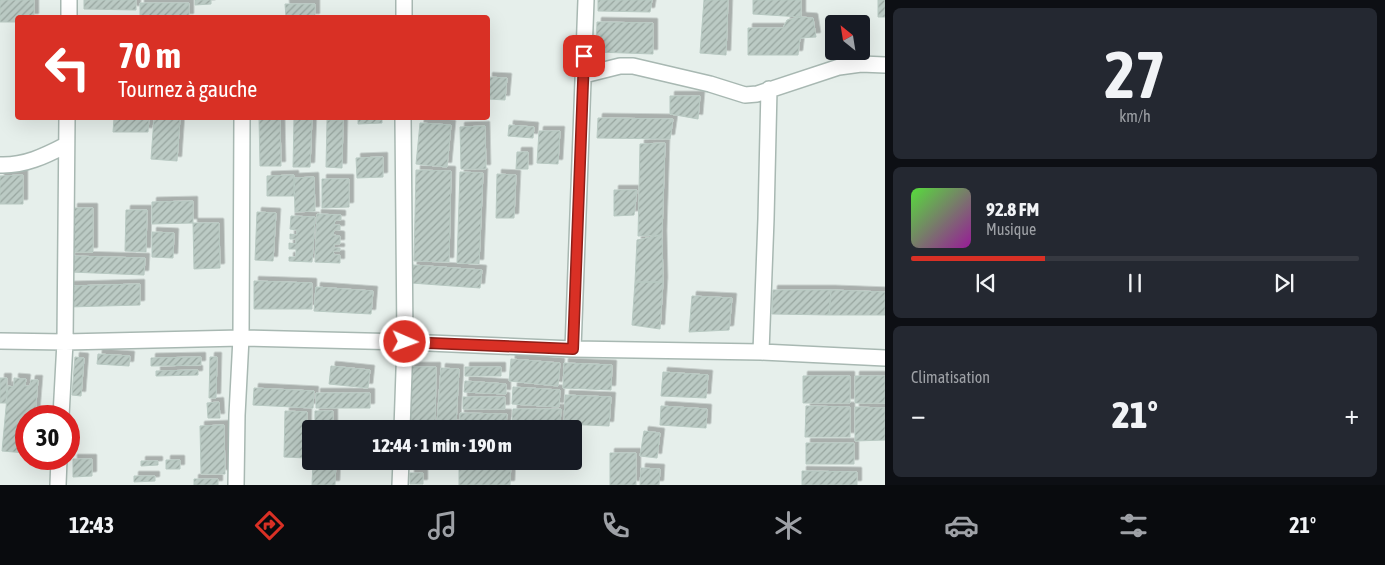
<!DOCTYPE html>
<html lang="fr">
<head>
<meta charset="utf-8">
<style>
	body { margin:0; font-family:"Asap Condensed",sans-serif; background:#242831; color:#f1f3f6; height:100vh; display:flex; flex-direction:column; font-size:19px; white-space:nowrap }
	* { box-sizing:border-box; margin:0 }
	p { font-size:16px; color:#9ea1a6 }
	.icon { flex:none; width:28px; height:28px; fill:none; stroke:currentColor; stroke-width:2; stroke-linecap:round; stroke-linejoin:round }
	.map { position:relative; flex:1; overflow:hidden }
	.drawer { display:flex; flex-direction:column; gap:8px; padding:8px; background:#0d0f14; width:500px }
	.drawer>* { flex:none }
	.banner { position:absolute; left:15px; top:15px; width:475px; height:105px; border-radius:5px; box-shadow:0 5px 20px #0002; background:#d93025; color:#fff; overflow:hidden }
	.needle { width:32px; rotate:330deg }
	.tools { position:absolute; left:825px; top:15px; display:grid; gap:10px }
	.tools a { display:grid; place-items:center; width:45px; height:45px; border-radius:5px; background:#171b24; box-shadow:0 5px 20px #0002; font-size:25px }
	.speed { position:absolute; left:15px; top:405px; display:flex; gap:10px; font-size:25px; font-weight:700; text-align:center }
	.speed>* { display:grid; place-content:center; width:65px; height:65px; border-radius:50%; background:#171b24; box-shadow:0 5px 20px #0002; line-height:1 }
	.speed .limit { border:8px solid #d22; background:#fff; color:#111 }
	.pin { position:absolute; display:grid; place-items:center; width:42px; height:42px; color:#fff; margin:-21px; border-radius:10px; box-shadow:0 2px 8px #0006 }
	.me { position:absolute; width:55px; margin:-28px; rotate:92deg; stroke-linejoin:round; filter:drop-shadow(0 0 4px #0008) }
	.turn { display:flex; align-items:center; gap:18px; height:105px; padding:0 20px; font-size:22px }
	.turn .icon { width:65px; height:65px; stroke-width:2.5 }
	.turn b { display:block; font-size:35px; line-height:42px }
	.big { font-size:38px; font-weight:800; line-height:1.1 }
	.drawer .tile { flex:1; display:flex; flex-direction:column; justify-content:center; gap:8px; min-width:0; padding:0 18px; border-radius:8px; background:#242831 }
	.drawer .dial { align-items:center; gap:0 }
	.dial b { font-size:65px; line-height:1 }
	.song { display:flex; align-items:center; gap:15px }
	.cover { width:60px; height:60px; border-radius:8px; background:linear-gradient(135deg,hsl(110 70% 55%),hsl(300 70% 35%)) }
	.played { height:5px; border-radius:2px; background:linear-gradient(90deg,#d93025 30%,#363941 30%) }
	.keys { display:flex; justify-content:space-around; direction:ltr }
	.heat { display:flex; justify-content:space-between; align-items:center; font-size:28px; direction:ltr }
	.trip { position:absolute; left:302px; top:420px; width:280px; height:50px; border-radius:5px; background:#171b24; box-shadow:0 5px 20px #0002; font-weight:800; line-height:50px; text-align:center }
	.menu { display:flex; height:80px; justify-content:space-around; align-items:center; background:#090b0e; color:#9ea1a6 }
	.menu .icon { width:35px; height:35px }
	.menu .selected { color:#d93025 }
	.menu b { font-size:22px; color:#f1f3f6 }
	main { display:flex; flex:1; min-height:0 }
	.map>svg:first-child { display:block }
	.building { fill:url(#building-hatch); stroke:#b8c9c2; filter:url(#shadow) }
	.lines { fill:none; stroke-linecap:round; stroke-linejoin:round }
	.minor-casing { stroke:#a8b8b2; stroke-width:18 }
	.minor { stroke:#fff; stroke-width:15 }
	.route-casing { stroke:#8d1f18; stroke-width:12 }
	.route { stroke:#d93025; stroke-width:9 }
</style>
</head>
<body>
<main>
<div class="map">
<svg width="885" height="485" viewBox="0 0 885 485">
	<defs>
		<pattern id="building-hatch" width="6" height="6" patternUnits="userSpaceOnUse" patternTransform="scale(1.25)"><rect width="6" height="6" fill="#bbcac4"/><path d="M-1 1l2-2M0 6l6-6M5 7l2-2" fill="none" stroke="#98a6a0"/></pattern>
		<filter id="shadow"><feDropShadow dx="4.5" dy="-4.5" stdDeviation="0" flood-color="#0004"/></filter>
	</defs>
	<rect width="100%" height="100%" fill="#e6efeb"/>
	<!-- building -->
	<path class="building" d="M0,0h34v18h-16v4h-18z
		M84,0h52v10l-52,-1z
		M195,0h16v4l-16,1z
		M598,0h54l-2,12 -52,-1z
		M704,0h24l-2,55 -26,-2z
		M753,0h48v17l-48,-3z
		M878,0h7v17h-7z
		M140,3h49v15h-49z
		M285,4h30v14h-29z
		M801,17l12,1 3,19 -16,1 -2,17h-50v-27h35l4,-8z
		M597,22l56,1v31l-57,-2z
		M488,77l19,1 -2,22 -17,-1z
		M670,96h30l-2,23 -28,-5z
		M114,118h35l-1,14h-35z
		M154,118h26l-3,43 -26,-2z
		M259,118h21l1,48h-21z
		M294,118h18l-2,49h-17z
		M358,118h24v5l-24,1z
		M598,118l75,1 -3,20 -73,-1z
		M327,120h16l-1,48 -16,-1z
		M420,123l31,2 -4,42 -31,-3z
		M509,125l25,2 -1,11 -25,-2z
		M485,126l1,43h-25l-1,-42z
		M539,131h21l-2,33 -21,-1z
		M665,143l-3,92 -24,1 2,-92z
		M517,152h11v17h-12z
		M383,157v20l-26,1 -1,-20z
		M416,170l35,1 -2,91 -35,-1z
		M460,172l23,1 -4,91 -22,-1z
		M497,174l19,1 -2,43h-18z
		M23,175v29h-23v-28z
		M294,175v21h-27v-20z
		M314,177l1,34 -20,1 -1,-34z
		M322,179h27v28l-27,1z
		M614,190h23l-3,25 -20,1z
		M193,201v22l-41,1v-22z
		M73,208h20v44h-20z
		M126,210h21l-1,42 -21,-1z
		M257,212l19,1 -3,48 -18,-1z
		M317,214l24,1v5h-6l-1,5h6v5h-6l-1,5 7,1v8h-6v4h6v3h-7l1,4h6v8l-25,-1z
		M291,216l24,1 -3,45 -23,-1v-4h7v-8h-7v-6l7,1v-5h-6v-5l7,1v-5l-7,-1z
		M193,223h26l1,45 -26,1z
		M152,232l22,1 -1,25 -21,-1z
		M662,235l1,47h-28l2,-42z
		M71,256l74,2 -1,17 -74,-3z
		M413,265l69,5 -2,18 -69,-5z
		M254,281l58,2v26h-58z
		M635,282h28l-3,47 -28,-4z
		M140,284v21l-71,2v-21z
		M316,287l57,4 -2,23 -57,-3z
		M773,290h58l-2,25 -57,-1z
		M831,290l54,2v23h-56z
		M692,296l40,2 -3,32 -40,2z
		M98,354l32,2 -1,10 -32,-2z
		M75,357l9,1 -3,38 -9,-1z
		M201,357v8l-50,1v-8z
		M210,357h7l-1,41h-7z
		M511,359l49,4 -2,23 -49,-5z
		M564,363l48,2 -1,25 -48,-2z
		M331,366l39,4 -2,18 -39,-4z
		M407,367h29l-1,62h-29z
		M465,367h36v9h-36z
		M441,368l18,1 -3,55 -19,-1z
		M198,370v5l-42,1v-5z
		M663,372l45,3 -2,23 -45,-2z
		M803,376h47v27h-47z
		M855,376h30v27h-30z
		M0,378h7l-1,25h-6z
		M14,378l12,1 -1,7h5l1,-6h7l-3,36h-9v37l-24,-2 6,-65 6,1z
		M465,381l41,3v10l-42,-2z
		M513,387l47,3 -1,17 -47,-3z
		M254,388l60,3 -1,17 -60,-3z
		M316,393h54v15h-54z
		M565,395l46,2 -2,29 -45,-2z
		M463,397h42v12h-42z
		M219,402l1,16h-12l-1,-15z
		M661,406l46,3 -1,19 -46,-3z
		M806,406l44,1v30h-45z
		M855,407l30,1v32l-30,1z
		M513,409h48l-1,16 -48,-1z
		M285,411l22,1 -1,46 -22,-1z
		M315,411h18v18h-18z
		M460,413l47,1 -1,12 -46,-1z
		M224,425l1,49h-24l-1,-48z
		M511,427l50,1 -50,1z
		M644,431l16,2 -3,25 -17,-2z
		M806,443h48v21h-48z
		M610,453h26v32h-26z
		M73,459h19v17l-19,1z
		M166,460h14v9h-14z
		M141,461h17v4l-17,1z
		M313,461h23l-1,24h-23z
		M413,461h41v4l-40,1z
		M459,461h52l-1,24h-51z
		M641,468l19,1 -1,16h-19z
		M802,471l55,1v13h-55z
		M410,473h13v11h-13z
		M134,476h21v5l-21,1z
		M194,479h24v6h-24z"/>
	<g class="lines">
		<defs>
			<path id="minor" d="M69,18v-18
				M404,18v-18
				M584,75l36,-9h13l77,18 35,11 12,-1 82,-27 22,-3 24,1
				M0,165c24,1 45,-9 66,-20
				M0,341l65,1 176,-4 164,4 168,7 188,3 124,6
				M573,349l13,-349
				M761,352l5,-133 3,-130
				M61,416l4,-74 2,-224
				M402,429l3,-87 -2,-224
				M58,485l1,-26
				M236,485l1,-70 4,-77 1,-220
				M400,485l1,-24"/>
		</defs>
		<!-- minor casing -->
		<use href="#minor" class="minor-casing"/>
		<!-- minor -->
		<use href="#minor" class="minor"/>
	</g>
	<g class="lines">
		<defs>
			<path id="route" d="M405,342l168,7 11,-293"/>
		</defs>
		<!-- route casing -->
		<use href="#route" class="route-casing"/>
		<!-- route -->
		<use href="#route" class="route"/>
	</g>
</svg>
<div class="tools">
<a><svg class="needle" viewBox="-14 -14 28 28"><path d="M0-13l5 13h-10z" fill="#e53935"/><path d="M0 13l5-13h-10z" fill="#9ea1a6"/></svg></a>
</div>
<div class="speed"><div class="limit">30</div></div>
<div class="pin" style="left:584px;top:56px;background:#d93025"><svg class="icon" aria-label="arrive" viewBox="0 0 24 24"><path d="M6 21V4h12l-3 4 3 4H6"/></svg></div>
<svg class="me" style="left:405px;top:342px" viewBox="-20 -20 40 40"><circle r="17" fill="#d93025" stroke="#fff" stroke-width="3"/><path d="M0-11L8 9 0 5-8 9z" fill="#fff"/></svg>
<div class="trip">12:44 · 1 min · 190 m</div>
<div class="banner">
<div class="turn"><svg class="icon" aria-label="left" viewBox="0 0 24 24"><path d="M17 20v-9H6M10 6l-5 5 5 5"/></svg><div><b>70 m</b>Tournez à gauche</div></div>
</div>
</div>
<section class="drawer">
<div class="tile dial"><b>27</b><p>km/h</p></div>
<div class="tile">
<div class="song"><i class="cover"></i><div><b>92.8 FM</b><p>Musique</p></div></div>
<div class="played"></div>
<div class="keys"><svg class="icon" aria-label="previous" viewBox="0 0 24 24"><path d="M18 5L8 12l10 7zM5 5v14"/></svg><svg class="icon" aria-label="pause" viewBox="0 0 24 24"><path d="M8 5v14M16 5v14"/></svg><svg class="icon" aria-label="next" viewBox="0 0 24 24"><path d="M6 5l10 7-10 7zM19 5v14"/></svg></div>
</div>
<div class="tile"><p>Climatisation</p>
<div class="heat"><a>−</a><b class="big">21°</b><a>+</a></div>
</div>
</section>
</main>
<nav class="menu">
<b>12:43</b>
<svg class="icon selected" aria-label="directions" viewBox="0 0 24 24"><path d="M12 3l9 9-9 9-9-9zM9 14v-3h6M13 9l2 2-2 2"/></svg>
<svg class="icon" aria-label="music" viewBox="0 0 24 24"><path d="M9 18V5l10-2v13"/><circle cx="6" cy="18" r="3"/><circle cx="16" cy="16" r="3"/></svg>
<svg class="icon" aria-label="phone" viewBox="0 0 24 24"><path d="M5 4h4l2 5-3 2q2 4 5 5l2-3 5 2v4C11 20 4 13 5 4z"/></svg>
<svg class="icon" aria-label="climate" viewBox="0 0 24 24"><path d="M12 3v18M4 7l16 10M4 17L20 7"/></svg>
<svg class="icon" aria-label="car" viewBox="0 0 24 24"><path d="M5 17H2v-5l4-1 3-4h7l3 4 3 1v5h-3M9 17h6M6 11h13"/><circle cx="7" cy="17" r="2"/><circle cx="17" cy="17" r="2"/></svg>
<svg class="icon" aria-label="filters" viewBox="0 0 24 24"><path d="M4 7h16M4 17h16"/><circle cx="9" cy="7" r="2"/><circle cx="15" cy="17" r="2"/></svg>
<b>21°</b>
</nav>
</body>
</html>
